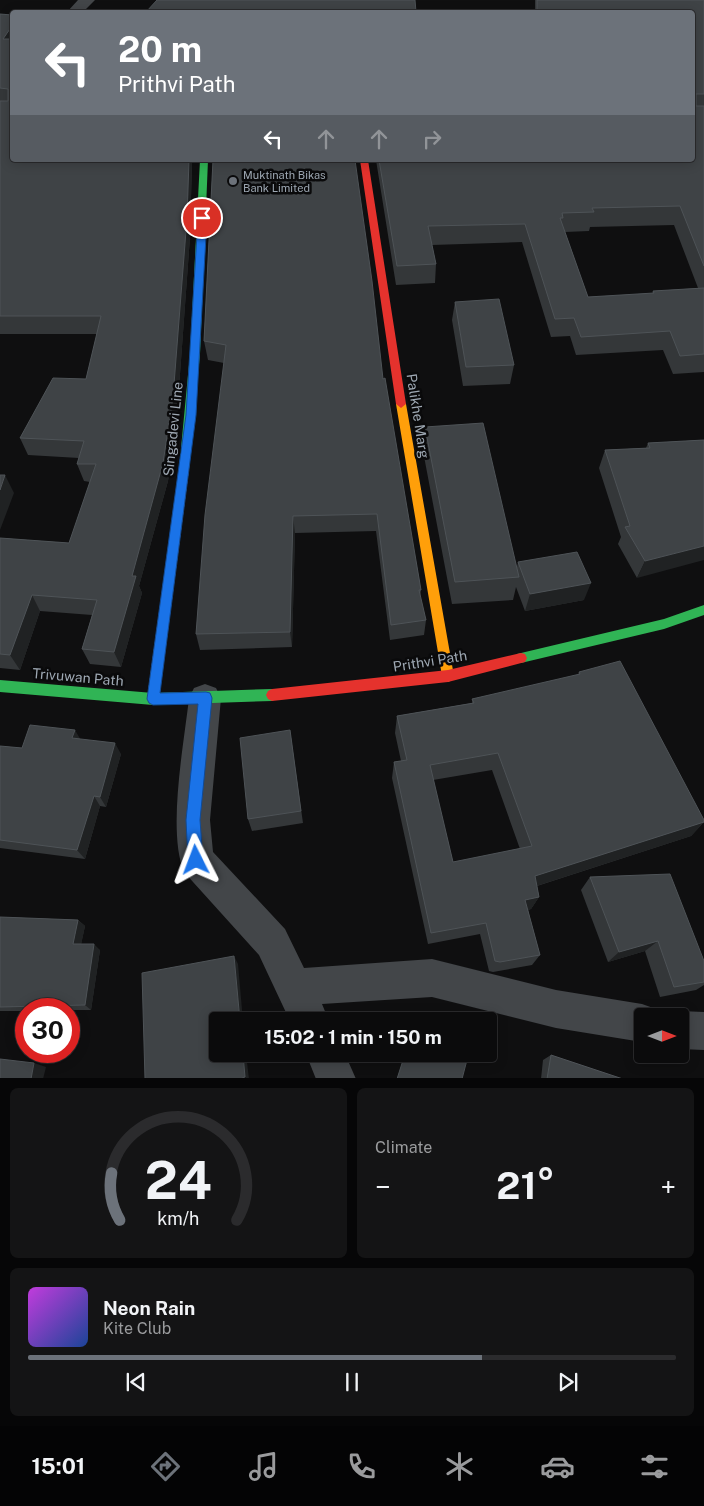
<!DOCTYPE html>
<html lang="en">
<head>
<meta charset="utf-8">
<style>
	body { margin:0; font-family:"Public Sans",sans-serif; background:#141415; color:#f1f3f6; height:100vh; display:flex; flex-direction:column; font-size:19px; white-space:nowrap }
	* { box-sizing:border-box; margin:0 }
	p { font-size:16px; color:#9a9b9d }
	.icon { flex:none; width:28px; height:28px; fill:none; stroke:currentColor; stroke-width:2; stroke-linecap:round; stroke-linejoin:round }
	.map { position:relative; height:1078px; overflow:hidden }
	.sheet { display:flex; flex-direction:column; gap:10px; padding:10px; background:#060607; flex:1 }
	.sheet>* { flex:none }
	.guide { position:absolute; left:10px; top:10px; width:685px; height:152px; border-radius:5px; box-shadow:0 2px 12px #0003,0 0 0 1px #2b2b2d; background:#6c727a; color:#fff; overflow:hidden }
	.needle { width:32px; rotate:90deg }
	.fabs { position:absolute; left:634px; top:1008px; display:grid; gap:10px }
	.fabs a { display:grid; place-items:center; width:55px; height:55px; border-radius:5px; background:#0b0b0c; box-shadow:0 2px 12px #0003,0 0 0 1px #2b2b2d; font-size:25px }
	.speed { position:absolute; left:15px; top:998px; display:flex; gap:10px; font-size:25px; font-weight:700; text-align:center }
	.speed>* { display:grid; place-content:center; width:65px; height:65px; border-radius:50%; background:#0b0b0c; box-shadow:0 2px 12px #0003,0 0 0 1px #2b2b2d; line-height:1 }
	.speed .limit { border:8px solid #d22; background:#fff; color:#111 }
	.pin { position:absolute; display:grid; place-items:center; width:42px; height:42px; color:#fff; margin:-21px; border:2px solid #fff; border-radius:50%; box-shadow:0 1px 5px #0007 }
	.me { position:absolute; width:55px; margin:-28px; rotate:357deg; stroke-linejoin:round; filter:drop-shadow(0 0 4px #0008) }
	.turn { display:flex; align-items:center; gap:18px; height:105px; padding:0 25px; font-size:22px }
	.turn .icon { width:65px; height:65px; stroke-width:2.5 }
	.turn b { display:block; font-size:35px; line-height:42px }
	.lanes { display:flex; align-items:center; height:48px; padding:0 25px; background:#0003; justify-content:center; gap:25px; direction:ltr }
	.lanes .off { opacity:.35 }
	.big { font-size:38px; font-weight:700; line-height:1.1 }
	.sheet .card { flex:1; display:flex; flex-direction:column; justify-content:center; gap:8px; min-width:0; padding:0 18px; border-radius:8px; background:#141415 }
	.sheet .dial { align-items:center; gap:0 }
	.dial svg { height:130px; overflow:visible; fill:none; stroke:#2b2b2d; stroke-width:7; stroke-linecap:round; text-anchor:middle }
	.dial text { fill:#f1f3f6; stroke:none }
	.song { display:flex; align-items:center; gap:15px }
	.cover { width:60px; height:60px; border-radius:8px; background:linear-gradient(135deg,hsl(290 70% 55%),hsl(220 70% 35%)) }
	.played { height:5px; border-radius:2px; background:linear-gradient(90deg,#6c727a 70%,#2b2b2d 70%) }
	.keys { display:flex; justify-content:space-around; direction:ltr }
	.heat { display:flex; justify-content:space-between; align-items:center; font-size:28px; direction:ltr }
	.sheet .tiles { flex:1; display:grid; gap:10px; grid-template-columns:1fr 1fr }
	.card:last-child { grid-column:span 2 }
	.trip { position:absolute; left:209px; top:1012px; width:288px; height:50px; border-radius:5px; background:#0b0b0c; box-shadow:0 2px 12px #0003,0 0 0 1px #2b2b2d; font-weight:700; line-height:50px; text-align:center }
	.tab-bar { display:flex; height:80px; justify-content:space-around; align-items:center; background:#040405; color:#9a9b9d }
	.tab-bar .icon { width:35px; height:35px }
	.tab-bar .active { color:#6c727a }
	.tab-bar b { font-size:22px; color:#f1f3f6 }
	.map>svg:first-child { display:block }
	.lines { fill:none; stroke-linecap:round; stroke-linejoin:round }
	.street { fill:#434649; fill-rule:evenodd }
	.fast { fill:#30b455; fill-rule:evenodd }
	.slow { fill:#ff9f0a; fill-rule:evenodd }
	.jam { fill:#e5322d; fill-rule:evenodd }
	.wall { fill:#343739; fill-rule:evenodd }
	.shaded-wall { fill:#202223 }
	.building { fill:#3f4346; stroke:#4e5357; fill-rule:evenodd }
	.route { fill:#1a73e8; stroke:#114b97 }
	.poi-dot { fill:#6c727a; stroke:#0a0a0b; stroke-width:2 }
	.labels { text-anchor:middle; stroke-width:5; stroke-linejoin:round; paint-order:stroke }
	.far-poi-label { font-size:11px; fill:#9ea8b3; stroke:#0a0a0b; text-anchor:start }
	.street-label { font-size:14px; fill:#9ea8b3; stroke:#0a0a0b }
</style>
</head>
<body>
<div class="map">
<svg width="704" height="1079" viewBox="0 0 704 1079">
	<rect width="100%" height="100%" fill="#0f0f10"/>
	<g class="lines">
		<!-- street -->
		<path class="street" d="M78,0h17l-12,12h-16z
			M205,684l11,4 5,10 -11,122 3,32 72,77 19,39 128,-9 124,31 86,14 14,5 2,7h-16v26l-86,-14 -124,-31 -110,7 7,17h-39l-31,-66 -75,-83c-17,-41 0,-128 5,-174l5,-10z
			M680,1011l24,1v38l-24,-1v-33h-13z
			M306,1054h39l11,25h-40z"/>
		<!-- fast -->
		<path class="fast" d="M200,160h8l-8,194 -11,115 -5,4 -5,-4 11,-115z
			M704,605v10l-40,14 -143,34 -4,-1 -2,-4 2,-4 4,-1 143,-34z
			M0,680l153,13 119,-4 4,2 2,4 -2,4 -4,2 -119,4 -153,-13z"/>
		<!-- slow -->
		<path class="slow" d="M401,400l5,4 48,272 -2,4 -4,2 -4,-2 -2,-4 -46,-272z
			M184,465l5,4 -30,230 -2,4 -4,2 -4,-2 -2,-4 32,-230z"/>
		<!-- jam -->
		<path class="jam" d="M360,160h8l38,244 -5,4 -5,-4z
			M521,653l4,1 2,4 -2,4 -77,20 -176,19 -4,-2 -2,-4 2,-4 4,-2 176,-19z"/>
	</g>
	<!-- wall -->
	<path class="wall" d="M535,0h169v372l-31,2 -10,-24 -87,5 -6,-19 -19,1 -29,-95 -90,3 4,19 -1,19 -39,2 -20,-125h316v-148h-157zM674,225l24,63 -45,3 -1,3 -64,3 -23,-65 24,-1 1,-4z
		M0,14l12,1v145h180l-2,77 -13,178 -9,66 -29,105 3,7 -21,74 -31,-3 -8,-15 10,-34 -52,-4 -20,59 -20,-2v-130l69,5 21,-61 -6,-1 -7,-17 2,-6 -51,-3 -8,-17 66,-59 11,-45h-97z
		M213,160l170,219 38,211 -1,7 6,23 -2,15 -34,5 -14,-109 -81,2 -3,114 -92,3 -4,-16 28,-271 -16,-3 -4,-19z
		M455,302l59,63 -4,19 -47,2 -11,-66z
		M425,427l92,140 1,-5 66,38 -59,11 -9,-24 -3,13 -61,4 -29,-153z
		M704,440l-67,138 -19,-34 3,-7 -22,-69 6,-18 41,-2 2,-5z
		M579,672l125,148v2l-13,14 -154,50 2,11 -8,12 -3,1 12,45 -8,10 -39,7 -4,-1 -9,-37 -52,10 -36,-166 2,-16 7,-1 -6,-28 2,-17 75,-13v-4l106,-24zM492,770l28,79 -67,13 -20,-82z
		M290,730l13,93 -51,8 -4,-12z
		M80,739l41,15 -15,53 -6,-1 -15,53 -85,-11v-102l22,2z
		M590,877l114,84v24l-8,5 -36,7 -15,-46 -37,11 -27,-72z
		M0,917l78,3 7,6 -4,18 19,6 -9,60h-22v-1h-43v2h-26z
		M551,1055l72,24h-82l2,-19z"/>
	<!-- shaded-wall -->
	<path class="shaded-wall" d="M12,26v25l-9,-12z
		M189,160h3l-2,77 -13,178 -9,66 -29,105 3,7 -21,74 -7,-15 18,-76z
		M5,475l9,18 -14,37v-40z
		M293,516l2,17 -3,114 -2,-15z
		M704,546v14l-67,18 8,-17z
		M591,583l-7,17 -59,11 5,-17z
		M32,595l8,16 -20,59 -10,-15z
		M75,730l7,12 -10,-4z
		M115,743l6,11 -15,53 -6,-10z
		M94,796l6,10 -15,53 -8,-9z
		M704,822l-13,14 -164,53 8,-13z
		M539,897l-8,12 -13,4 7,-13z
		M78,920l7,6 -5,24 -7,-6z
		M658,941l-13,10 -37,11 11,-10z
		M94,944l6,6 -9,60 -6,-5z
		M234,956l4,8 5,57h-3z
		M243,1054h3l3,25h-3l-1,-2z
		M34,1063l12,4 -3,12h-12z"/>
	<!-- building -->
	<path class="building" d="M157,0h258l1,12h-270z
		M537,0h167v94h-8v12h8v160l-24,-60 -88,2 2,4 -32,1 1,5h-3l28,79 66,-4 -1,-2 51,-3v66l-24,2 -10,-25 -89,6 -7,-19 -19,1 -30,-95 -97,2 8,38 -39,2 -18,-106h313v-148h-154l-1,-2z
		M0,14l12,1v11l-9,13h9v121h177l-2,58 -14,179 -10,66 -31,113h4l-22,76 -32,-3 15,-49 -65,-5 -22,60 -10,-1v-116l69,5 27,-79h-19l7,-23 -64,-3 33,-60 33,1 15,-63h-101v-215h8v-12l-8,-1z
		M213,160h142l17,121 11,98 2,-1 36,212h-2l7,30 -35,5 -14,-111 -84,2 -3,116 -94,2 9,-119 21,-170 -22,-4z
		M499,299l15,66 -48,2 -11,-65z
		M483,423l36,154 -64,5 -30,-155z
		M704,440v106l-59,15 -20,-34 5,-1 -25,-76 45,-2 -2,-5z
		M0,475h5l-5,15z
		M577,552l14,31 -61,11 -12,-32z
		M620,661l84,159v2l-169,54 4,21 -14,3 15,55 -40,7 -5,-1 -9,-38 -55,10 -37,-171 13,-2 -10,-44 77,-13 -2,-4 108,-25 -1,-2zM498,753l34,93 -79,16 -23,-97z
		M30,725l45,5 -3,8 43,5 -15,54 -6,-1 -17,54 -77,-10v-94l22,2z
		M290,730l11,81 -53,8 -8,-81z
		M670,874l34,87v21l-30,5 -16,-46 -39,11 -29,-75z
		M0,917l78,3 -5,24h21l-9,61 -85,2z
		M234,956l6,65h-22v33h25l2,23 -5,2h-95l-3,-106z
		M405,1054h58l5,2 -6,23h-65z
		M551,1055l72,24h-76z
		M0,1059l34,4 -3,16h-31z"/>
	<!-- route -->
	<path class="route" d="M202,215l5,3 -11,197 -36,278 46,-1 4,1 2,5 -12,122 3,40 -2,5 -5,2 -5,-2 -3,-5 -2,-40 12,-116 -45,1 -4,-2 -2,-4 39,-284 12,-197z"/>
	<!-- markers -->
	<circle class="poi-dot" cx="233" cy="181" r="5"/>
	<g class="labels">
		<!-- far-poi labels -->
		<g class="far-poi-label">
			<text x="243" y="179">Muktinath Bikas<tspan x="243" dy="13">Bank Limited</tspan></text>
		</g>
		<!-- street labels -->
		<g class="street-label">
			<text transform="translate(418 416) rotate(81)" y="5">Palikhe Marg</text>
			<text transform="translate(173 429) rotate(-84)" y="5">Singadevi Line</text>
			<text transform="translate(430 661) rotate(-9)" y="5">Prithvi Path</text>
			<text transform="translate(78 677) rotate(5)" y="5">Trivuwan Path</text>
		</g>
	</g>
</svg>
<div class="fabs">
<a><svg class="needle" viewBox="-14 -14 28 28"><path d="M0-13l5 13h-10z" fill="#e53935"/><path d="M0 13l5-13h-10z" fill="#9a9b9d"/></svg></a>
</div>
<div class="speed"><div class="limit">30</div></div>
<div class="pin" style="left:202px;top:218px;background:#d93025"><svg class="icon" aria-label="arrive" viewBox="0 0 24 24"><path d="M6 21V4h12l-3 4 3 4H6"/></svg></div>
<svg class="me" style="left:196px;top:860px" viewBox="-20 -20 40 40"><path d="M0-17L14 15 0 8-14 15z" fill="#1a73e8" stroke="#fff" stroke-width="4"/></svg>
<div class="trip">15:02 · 1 min · 150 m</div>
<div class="guide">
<div class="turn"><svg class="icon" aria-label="left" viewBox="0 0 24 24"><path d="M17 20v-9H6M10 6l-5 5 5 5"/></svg><div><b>20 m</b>Prithvi Path</div></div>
<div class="lanes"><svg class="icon" aria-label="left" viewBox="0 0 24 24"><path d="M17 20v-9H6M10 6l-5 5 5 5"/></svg><svg class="icon off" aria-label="ahead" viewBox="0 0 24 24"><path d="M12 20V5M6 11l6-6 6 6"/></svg><svg class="icon off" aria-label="ahead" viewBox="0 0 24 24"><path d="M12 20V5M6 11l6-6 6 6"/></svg><svg class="icon off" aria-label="right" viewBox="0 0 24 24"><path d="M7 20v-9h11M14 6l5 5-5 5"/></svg></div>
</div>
</div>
<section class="sheet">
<div class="tiles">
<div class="card dial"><svg viewBox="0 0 100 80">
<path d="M14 69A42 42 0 1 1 86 69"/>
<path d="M14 69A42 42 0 0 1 9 40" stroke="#6c727a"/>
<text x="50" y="56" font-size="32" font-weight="700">24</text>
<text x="50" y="72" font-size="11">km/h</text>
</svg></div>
<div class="card"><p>Climate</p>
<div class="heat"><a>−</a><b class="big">21°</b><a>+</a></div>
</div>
<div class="card">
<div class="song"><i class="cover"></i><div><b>Neon Rain</b><p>Kite Club</p></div></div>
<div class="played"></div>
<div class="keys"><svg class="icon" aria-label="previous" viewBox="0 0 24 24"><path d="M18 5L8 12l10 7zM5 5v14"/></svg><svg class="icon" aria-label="pause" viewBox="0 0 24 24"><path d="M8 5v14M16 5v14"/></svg><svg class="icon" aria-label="next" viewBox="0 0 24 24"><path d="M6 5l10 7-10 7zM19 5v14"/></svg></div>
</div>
</div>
</section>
<nav class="tab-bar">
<b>15:01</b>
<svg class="icon active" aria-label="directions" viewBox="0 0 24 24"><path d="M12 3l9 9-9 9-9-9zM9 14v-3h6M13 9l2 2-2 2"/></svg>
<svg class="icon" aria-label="music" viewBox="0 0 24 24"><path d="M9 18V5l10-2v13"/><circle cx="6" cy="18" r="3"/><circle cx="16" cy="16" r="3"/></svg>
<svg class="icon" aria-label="phone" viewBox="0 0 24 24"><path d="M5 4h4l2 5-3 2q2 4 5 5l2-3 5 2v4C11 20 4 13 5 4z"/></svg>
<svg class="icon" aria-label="climate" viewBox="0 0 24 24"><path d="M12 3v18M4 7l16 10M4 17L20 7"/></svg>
<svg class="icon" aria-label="car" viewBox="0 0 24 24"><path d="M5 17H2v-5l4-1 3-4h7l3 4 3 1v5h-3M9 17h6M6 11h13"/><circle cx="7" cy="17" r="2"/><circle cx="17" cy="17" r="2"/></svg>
<svg class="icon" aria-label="filters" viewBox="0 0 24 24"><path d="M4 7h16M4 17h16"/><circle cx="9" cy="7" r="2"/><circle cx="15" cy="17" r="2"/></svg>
</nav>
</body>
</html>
